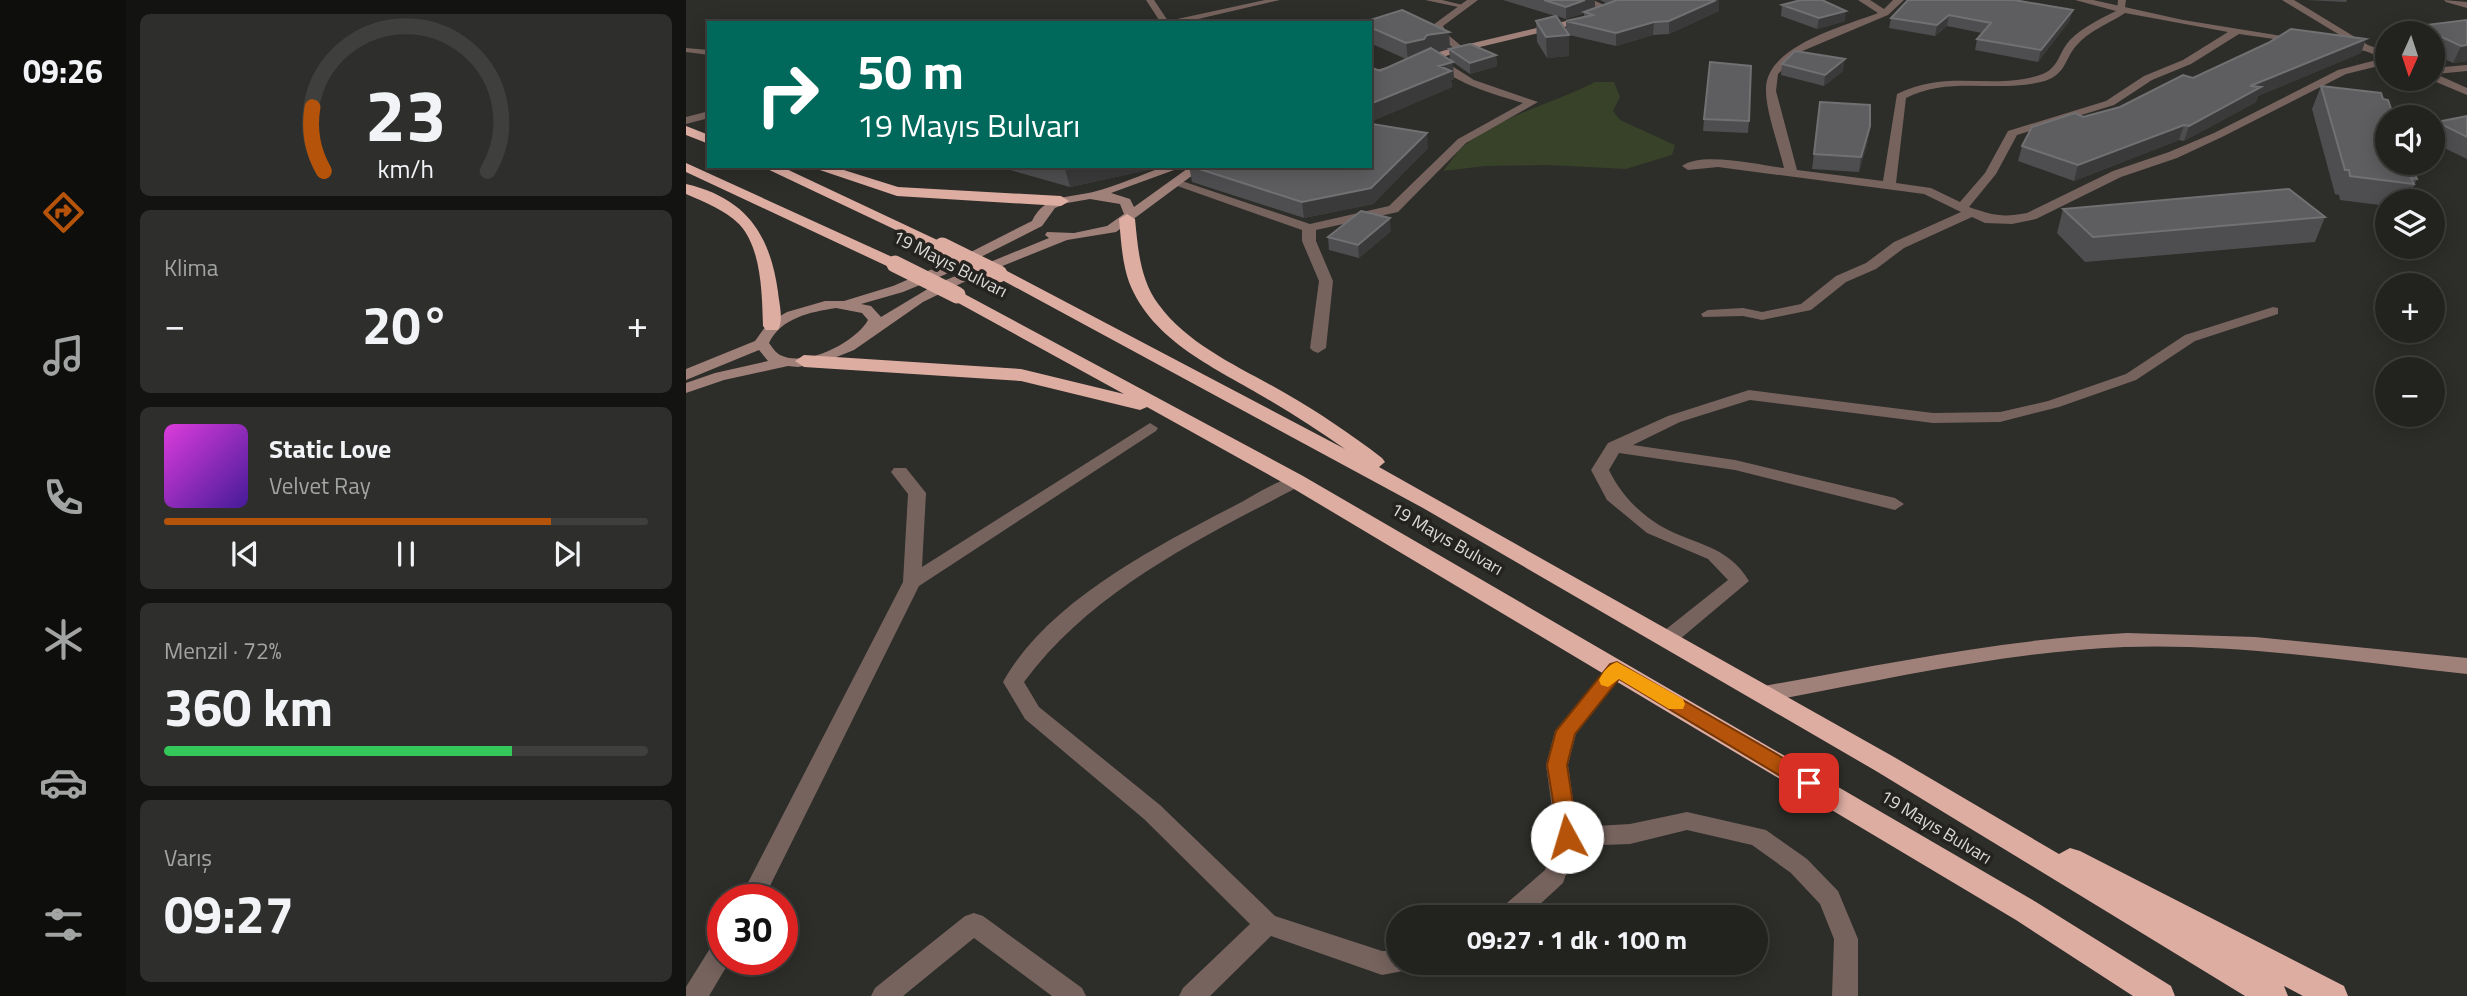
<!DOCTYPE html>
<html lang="tr">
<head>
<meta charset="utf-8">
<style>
	body { margin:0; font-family:"Titillium Web",sans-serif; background:#2e2f2c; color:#f1f3f6; height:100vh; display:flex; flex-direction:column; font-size:26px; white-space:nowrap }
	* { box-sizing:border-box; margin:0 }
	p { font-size:23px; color:#a2a4a4 }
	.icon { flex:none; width:38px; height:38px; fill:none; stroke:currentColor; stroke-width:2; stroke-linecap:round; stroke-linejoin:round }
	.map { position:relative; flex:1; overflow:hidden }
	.side { display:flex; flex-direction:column; gap:14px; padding:14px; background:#131311; width:560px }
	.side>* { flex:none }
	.top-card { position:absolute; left:21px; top:21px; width:665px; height:147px; border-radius:0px; box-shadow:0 4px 18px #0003,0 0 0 2px #3f3f3d; background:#00695c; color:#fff; overflow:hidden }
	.needle { width:46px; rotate:183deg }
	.tools { position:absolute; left:1689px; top:21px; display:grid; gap:14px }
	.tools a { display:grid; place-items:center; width:70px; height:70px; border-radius:50%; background:#22221f; box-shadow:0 4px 18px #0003,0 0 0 2px #3f3f3d; font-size:35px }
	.speed { position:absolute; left:21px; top:884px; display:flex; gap:14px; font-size:35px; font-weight:700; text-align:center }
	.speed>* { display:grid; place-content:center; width:91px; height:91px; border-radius:50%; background:#22221f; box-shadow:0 4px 18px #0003,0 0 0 2px #3f3f3d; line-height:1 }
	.speed .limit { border:10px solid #d22; background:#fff; color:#111 }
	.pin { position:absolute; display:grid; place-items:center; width:60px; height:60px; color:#fff; margin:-30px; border-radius:14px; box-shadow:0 4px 10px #0006 }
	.me { position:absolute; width:77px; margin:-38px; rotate:354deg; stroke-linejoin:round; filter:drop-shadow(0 0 5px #0008) }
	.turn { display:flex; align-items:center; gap:24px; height:147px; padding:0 35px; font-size:32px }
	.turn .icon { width:91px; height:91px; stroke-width:2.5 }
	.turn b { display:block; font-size:49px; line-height:60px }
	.big { font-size:52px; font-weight:700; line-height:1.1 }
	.side .widget { flex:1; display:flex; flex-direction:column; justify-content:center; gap:10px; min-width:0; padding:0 24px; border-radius:10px; background:#2e2f2c }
	.side .dial { align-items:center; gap:0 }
	.dial svg { height:182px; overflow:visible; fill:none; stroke:#3f3f3d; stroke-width:7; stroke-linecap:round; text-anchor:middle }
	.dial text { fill:#f1f3f6; stroke:none }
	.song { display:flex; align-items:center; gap:21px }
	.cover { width:84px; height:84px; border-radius:10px; background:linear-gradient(135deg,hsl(300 70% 55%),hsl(260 70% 35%)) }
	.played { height:7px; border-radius:4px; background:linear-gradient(90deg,#b45309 80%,#3f3f3d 80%) }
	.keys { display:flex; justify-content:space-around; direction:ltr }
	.heat { display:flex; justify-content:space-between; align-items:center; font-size:38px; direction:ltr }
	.charge { height:10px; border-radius:5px; background:linear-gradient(90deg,#34c759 72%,#3f3f3d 0) }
	.trip { position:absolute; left:700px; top:905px; width:382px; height:70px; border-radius:35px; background:#22221f; box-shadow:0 4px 18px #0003,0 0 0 2px #3f3f3d; font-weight:700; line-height:70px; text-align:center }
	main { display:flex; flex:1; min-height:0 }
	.menu { display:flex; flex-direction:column; width:126px; justify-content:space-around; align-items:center; background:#0e0e0c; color:#a2a4a4 }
	.menu .icon { width:49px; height:49px }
	.menu .active { color:#b45309 }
	.menu b { font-size:32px; color:#f1f3f6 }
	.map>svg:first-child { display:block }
	.green { fill:#374229 }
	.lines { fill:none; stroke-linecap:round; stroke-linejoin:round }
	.lane { fill:#76635e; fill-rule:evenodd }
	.street { fill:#76635e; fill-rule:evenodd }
	.secondary { fill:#a0817a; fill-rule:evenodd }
	.highway { fill:#ddada2; fill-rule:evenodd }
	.highway-bridge { stroke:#ddada2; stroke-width:17 }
	.wall { fill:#4e4e50; fill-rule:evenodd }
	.shaded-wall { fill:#3b3a3a }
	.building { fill:#5e5d5f; stroke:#717072; stroke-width:2 }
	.route { fill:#b45309; stroke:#753606; stroke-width:2 }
	.slow { fill:#f59e0b }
	.labels { text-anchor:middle; stroke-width:7; stroke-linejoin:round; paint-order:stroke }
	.street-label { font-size:18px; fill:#dadad8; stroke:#242320 }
</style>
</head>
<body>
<main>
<nav class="menu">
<b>09:26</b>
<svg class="icon active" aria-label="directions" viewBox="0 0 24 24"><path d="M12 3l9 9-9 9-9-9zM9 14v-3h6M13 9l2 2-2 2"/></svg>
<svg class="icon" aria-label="music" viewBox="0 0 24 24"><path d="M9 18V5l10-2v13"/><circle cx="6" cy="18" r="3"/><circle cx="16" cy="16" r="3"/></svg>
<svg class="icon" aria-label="phone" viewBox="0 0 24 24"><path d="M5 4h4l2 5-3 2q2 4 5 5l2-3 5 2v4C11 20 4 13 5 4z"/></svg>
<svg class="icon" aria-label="climate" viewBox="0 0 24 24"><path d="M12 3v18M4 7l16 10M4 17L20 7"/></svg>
<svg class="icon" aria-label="car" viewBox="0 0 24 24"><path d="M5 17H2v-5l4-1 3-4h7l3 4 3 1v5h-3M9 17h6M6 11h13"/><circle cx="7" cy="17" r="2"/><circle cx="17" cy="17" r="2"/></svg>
<svg class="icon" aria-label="filters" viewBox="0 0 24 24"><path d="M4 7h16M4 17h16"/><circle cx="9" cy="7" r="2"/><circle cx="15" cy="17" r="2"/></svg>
</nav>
<section class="side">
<div class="widget dial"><svg viewBox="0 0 100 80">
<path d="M14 69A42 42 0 1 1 86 69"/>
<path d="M14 69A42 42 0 0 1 9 41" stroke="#b45309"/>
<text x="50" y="56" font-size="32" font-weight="700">23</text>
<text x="50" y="72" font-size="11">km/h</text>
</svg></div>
<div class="widget"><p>Klima</p>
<div class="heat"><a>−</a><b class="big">20°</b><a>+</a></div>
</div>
<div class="widget">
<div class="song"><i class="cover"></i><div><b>Static Love</b><p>Velvet Ray</p></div></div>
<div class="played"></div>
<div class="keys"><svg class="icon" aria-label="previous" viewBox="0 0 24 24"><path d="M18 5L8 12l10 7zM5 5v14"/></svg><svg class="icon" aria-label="pause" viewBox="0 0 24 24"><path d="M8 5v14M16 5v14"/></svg><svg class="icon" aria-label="next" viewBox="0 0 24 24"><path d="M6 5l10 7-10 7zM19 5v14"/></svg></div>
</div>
<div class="widget"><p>Menzil · 72%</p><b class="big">360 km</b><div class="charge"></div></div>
<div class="widget"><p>Varış</p><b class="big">09:27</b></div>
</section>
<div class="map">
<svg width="1781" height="996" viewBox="0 0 1781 996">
	<rect width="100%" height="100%" fill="#2d2d29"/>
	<!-- green -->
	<path class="green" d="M909,82h19l6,15 -7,14 7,9 55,25 -3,10 -46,14 -78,-4 -62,1 -43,5c7,-8 13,-19 21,-25 38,-31 88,-42 131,-64z"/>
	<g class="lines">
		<!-- lane -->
		<path class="lane" d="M460,0h8l14,21 97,-21h15l-99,23h-20z
			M739,0h17l25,6 -4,2z
			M1432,0h8l-2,14 -7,-2z
			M0,48l23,2v5l-23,-3z"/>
		<!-- street -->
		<path class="street" d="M781,0h11l-35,26 4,8 18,15 -5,3 -21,-14 -6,-13z
			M894,0h13l25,11 -8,2z
			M1172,0h12l14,9 9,-9h11l-16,15 -88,37 -22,22 -2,17 21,79 86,11 14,-87c52,-26 94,-3 143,-19 19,-6 18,-22 30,-35 13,-13 30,-21 46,-29l-41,-11h18l90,20 124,20 -5,3 -63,-9 -48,30 -39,16 -38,25 -97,30 -21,39 -27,33c23,8 33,11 58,6l86,-42 56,-19 45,-19 124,-63 46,-12 -19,-7 -29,-4v-4h17l-71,-43h12l74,45 19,7v12l-41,10 -124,63 -45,21 -56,19 -85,42 -24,5 -27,-1 -13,-6 -68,31 -28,21 -30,13 -35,28 -49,10 -19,-4 -40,1 -2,-3 7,-4 35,-2 19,4 39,-8 35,-28 30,-13 28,-21 67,-30 -37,-18 -206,-27 -30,3 -6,-4c20,-15 77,-1 102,2 -5,-22 -19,-58 -18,-80 1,-42 78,-62 112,-75zM1439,13l103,19 -45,28 -39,16 -38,25 -98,30 -23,42 -25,29 -29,-14 -35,-5 10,-85c44,-23 93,-4 139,-17 21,-7 19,-21 31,-35 13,-16 33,-22 49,-33z
			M1758,0l23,2v6l-21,-6z
			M747,59h8l33,21 64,22 -72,41 -68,69 -82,18v11l17,40 -7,67 -8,5 -5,-2 -3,-3 9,-67 -17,-40v-11l-133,-47 10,-3 131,44 79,-18 69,-67 65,-36c-33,-10 -63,-18 -90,-40z
			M1781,65v6l-31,3 31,14v7l-38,-16h3v-11z
			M23,111v7l-23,6v-7z
			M1587,307l5,1v6l-83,27 -59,39 -77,27 -59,15 -67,1 -183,-23 -70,22 -47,23 102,15 160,38 9,6 -9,6 -160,-40 -116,-17 -10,17c11,23 28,41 50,55 34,20 68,19 90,56l-75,63h-14l-3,-5 3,-5 68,-54 -20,-21 -61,-26 -40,-33 -16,-30 17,-27 60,-27 81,-26 184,23 67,-1 48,-11 78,-27 59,-39z
			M464,423l8,5 -2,3 -237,155 -156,314h-24l164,-318 5,-88 -17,-22 3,-4h12l20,25 -4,74z
			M610,476l9,5 -3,4c-101,53 -209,104 -278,197l15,25 121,98 115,111 107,35h16v11h13l-3,8 -26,5 -111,-39 -61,60h-31l4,-8 67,-64 -106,-105 -119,-100 -22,-37c44,-80 152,-135 231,-176 19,-10 41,-25 62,-30z
			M931,661l7,3 3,5 -51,65 -8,31 9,62 53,-3 57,-12 79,18 41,29 31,32 20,48v57h-26l2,-57 -14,-35 -29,-31 -39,-28 -65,-15 -57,14 -54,2 -13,37 -37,34h-29l3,-8 45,-39 11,-33 -10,-72 9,-34 55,-67z
			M288,913l9,3 99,72 4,8h-34l-78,-58 -71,58h-32l4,-8 90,-72z
			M37,939v20h8l-22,37h-23v-9l28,-45z"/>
		<!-- secondary -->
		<path class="secondary" d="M901,16l5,3 -2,2 -127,30 -93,27v-6l86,-25z
			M480,166h19l-74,27 19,6 4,8 57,-41h14l-89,66 -49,8 -97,39 -47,23 -69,48 -30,12 -26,5 -10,-1 -64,14 -38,13v-10l29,-10 53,-12 -9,-11 -73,30v-11l69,-28 13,-18 19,-11 38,-11h19l49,-15 72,-31 67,-34c13,-27 37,-23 61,-29 24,-6 50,-18 73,-26zM404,199l30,5 4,10 -17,12 -33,7 -27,-1 -2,3 4,3 -113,46 -55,33 -10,-11 -10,-2 42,-12 48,-20 91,-46 13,-18 12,-5zM150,308l26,5 6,7c-12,22 -62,48 -88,35 -4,-2 -8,-8 -11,-12 12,-25 41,-31 67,-35z
			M1441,633l128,4 212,21v16c-113,-12 -228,-31 -343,-27 -121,5 -240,33 -360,55l-7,-2 -3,-6 3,-6 7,-2c121,-22 240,-47 363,-53z"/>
		<!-- highway -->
		<path class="highway" d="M0,126l23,9v9l-23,-9z
			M0,163l215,98 2,3 -8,5 -6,-2 -203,-95z
			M75,166h19l170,80 -2,3h-12z
			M122,166h23l67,21 163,9 8,5 -8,5 -164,-10z
			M0,184c60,14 84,50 92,108 1,11 6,28 0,38h-12l-3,-4c-1,-30 -1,-78 -24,-102 -14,-14 -35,-22 -53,-30z
			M441,214l8,5c3,30 5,61 24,86 30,41 83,63 126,88 33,19 66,41 97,65l3,4 -6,5 515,290 165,97 11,-6 10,3 264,135 4,10h-45l-19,-10 4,10h-43l-369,-225 -453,-263 -432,-234 8,-5 6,1 340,179c-25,-17 -50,-34 -76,-49 -51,-31 -117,-58 -140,-118 -7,-20 -8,-42 -10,-63z
			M271,290l346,186 733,426 135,84 4,10h-42l-117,-76 -727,-434 -142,-79 -7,3 -119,-29 -217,-14 -9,-6 9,-6 217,14 103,25 -173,-95 -3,-4z"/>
		<!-- highway-bridge -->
		<path class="highway-bridge" d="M256,246l57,28
			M209,264l62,31"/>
	</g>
	<!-- wall -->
	<path class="wall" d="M817,0h92v8l13,-4 -8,-4h119v11l-50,23 -16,1 -37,11 -47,-11v21l-22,2 -10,-16 -1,-21 19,-5zM898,13v4l-18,4v9l-9,-14 9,3z
		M1222,0l162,20 -32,42 -63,-12 2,-11 5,-6 -35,-7 -12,10 -46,-8 2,-10z
		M1620,0h41l-1,2z
		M1096,5l63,16 -28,8 -36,-13z
		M1781,20v41l-14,2 -21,-10v-20h-17l3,-7z
		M684,23l79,9 1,17 -15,2 19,28 -3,1 1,7 -82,35v-55l10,4 26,-12 -36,-16z
		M1680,39l-5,14 -103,43 -2,6 -72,39 -5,-1 -105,41 -56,-20 4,-15 61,-29 37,-10 73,-29z
		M763,49l47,6 1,11 -27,8 -20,-14z
		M1096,64l61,7 -19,15 -43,-11z
		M1635,86l62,13 34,80 -10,22h-20v5l-47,-6 -1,-5 -4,-1 -23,-85z
		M1134,102l48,39 -9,31 -47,-3z
		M1781,116v43l-35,-17v-11l5,-9z
		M1018,119l45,2 -1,12 -45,-2z
		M742,148l-55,56 -69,14 -112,-36 -3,-16z
		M310,166h151l1,4 -78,17z
		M1377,209l262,8 -10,25 -230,20 -28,-29z
		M705,231l-32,27 -30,-8 -1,-13z"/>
	<!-- shaded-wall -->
	<path class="shaded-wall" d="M899,0h10v9l-29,10v-12z
		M1030,0h3v11l-50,23v-13z
		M1387,10l-3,10 -32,42 3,-12z
		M1160,11l-1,10 -28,8 2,-11z
		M1263,15l-2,11 -12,10 2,-11z
		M968,22l-1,13 -37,11v-13z
		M763,32l1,17 -22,2 -20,9 -2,-17 21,-8z
		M883,35v21l-22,2 -1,-21z
		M1680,39l-5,14 -103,43 -2,6 -72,39 5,-15 61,-40z
		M1781,45v16l-14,2 8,-17z
		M810,55l1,11 -27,8v-11z
		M1159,59l-2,12 -19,15 1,-11z
		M767,62l1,17 -3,1 1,7 -82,35v-18l69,-38z
		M1498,125l-5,15 -105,41 4,-16z
		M1184,126l-2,15 -9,31 2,-15z
		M741,133l1,15 -55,56 -69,14 -2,-16z
		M391,166h70l1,4 -78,17 -5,-18z
		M704,218l1,13 -32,27 -1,-13z"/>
	<!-- building -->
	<path class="building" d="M858,0h41l-19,7z
		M931,0h99l-47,21 -15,1 -38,11 -50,-12 27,-6 -9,-3z
		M1115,0h21l24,11 -27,7 -37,-13z
		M1222,0h106l59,10 -32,40 -64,-11 14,-16 -42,-8 -12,10 -46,-7z
		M716,10l47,22 -22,3 -3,4 -18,4 -36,-16v-4h-9z
		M870,16l13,19 -23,2 -10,-16z
		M1781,20v25l-6,1 -43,-20z
		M1605,29l75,10 -116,47 11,1 -72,39 -5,-1 -106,40 -56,-19 10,-19 43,-14 8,4 37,-10 63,-32 10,3 75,-35z
		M784,44l26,11 -26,8 -21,-14z
		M745,48l22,14 -14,4 12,5 -81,33v-37l10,4z
		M1109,51l50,8 -20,16 -43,-11z
		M1024,62l41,4 -2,55 -45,-2z
		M1635,86l60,7 2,6 5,1 6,17h-7v46h24l6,16 -6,-1 3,6 -64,-8 -1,-6h-4z
		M1134,102l50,3v21l-9,31 -47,-3z
		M1781,116v21l-30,-15z
		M686,124l55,9 -56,55 -69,14 -112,-36h180v-40z
		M369,166h22l-12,3z
		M1603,189l36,28 -232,20 -30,-28z
		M675,211l29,7 -32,27 -30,-8z"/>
	<!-- route -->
	<path class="route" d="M931,662l199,115 3,6 -3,6h-14l-183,-110 -44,55 -8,31 11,72 -3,6 -8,3 -7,-3 -13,-78 9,-34 54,-67z"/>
	<!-- slow -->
	<path class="slow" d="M931,662l66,37 2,5 -2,5h-14l-50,-30 -11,8 -7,-2 -2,-5c4,-8 9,-15 18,-18z"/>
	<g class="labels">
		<!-- street labels -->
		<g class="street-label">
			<text transform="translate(264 264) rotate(27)" y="6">19 Mayıs Bulvarı</text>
			<text transform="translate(761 539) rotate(30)" y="6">19 Mayıs Bulvarı</text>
			<text transform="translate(1250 827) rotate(31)" y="6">19 Mayıs Bulvarı</text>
		</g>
	</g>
</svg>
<div class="tools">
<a><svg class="needle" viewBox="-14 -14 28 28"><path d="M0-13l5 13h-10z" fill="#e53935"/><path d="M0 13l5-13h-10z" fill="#a2a4a4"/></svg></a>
<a><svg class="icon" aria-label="sound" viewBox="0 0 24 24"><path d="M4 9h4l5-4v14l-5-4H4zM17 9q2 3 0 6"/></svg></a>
<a><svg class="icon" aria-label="layers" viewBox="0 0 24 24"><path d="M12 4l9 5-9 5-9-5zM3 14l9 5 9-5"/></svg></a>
<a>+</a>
<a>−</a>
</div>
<div class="speed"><div class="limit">30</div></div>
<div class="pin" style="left:1123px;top:783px;background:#d93025"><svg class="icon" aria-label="arrive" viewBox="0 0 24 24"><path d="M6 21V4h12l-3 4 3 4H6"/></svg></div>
<svg class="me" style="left:881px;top:837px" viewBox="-20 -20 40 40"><circle r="19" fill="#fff"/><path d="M0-13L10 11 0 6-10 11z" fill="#b45309"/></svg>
<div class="trip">09:27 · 1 dk · 100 m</div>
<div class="top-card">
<div class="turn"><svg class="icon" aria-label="right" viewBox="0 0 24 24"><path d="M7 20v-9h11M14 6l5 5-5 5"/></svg><div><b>50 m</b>19 Mayıs Bulvarı</div></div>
</div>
</div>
</main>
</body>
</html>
